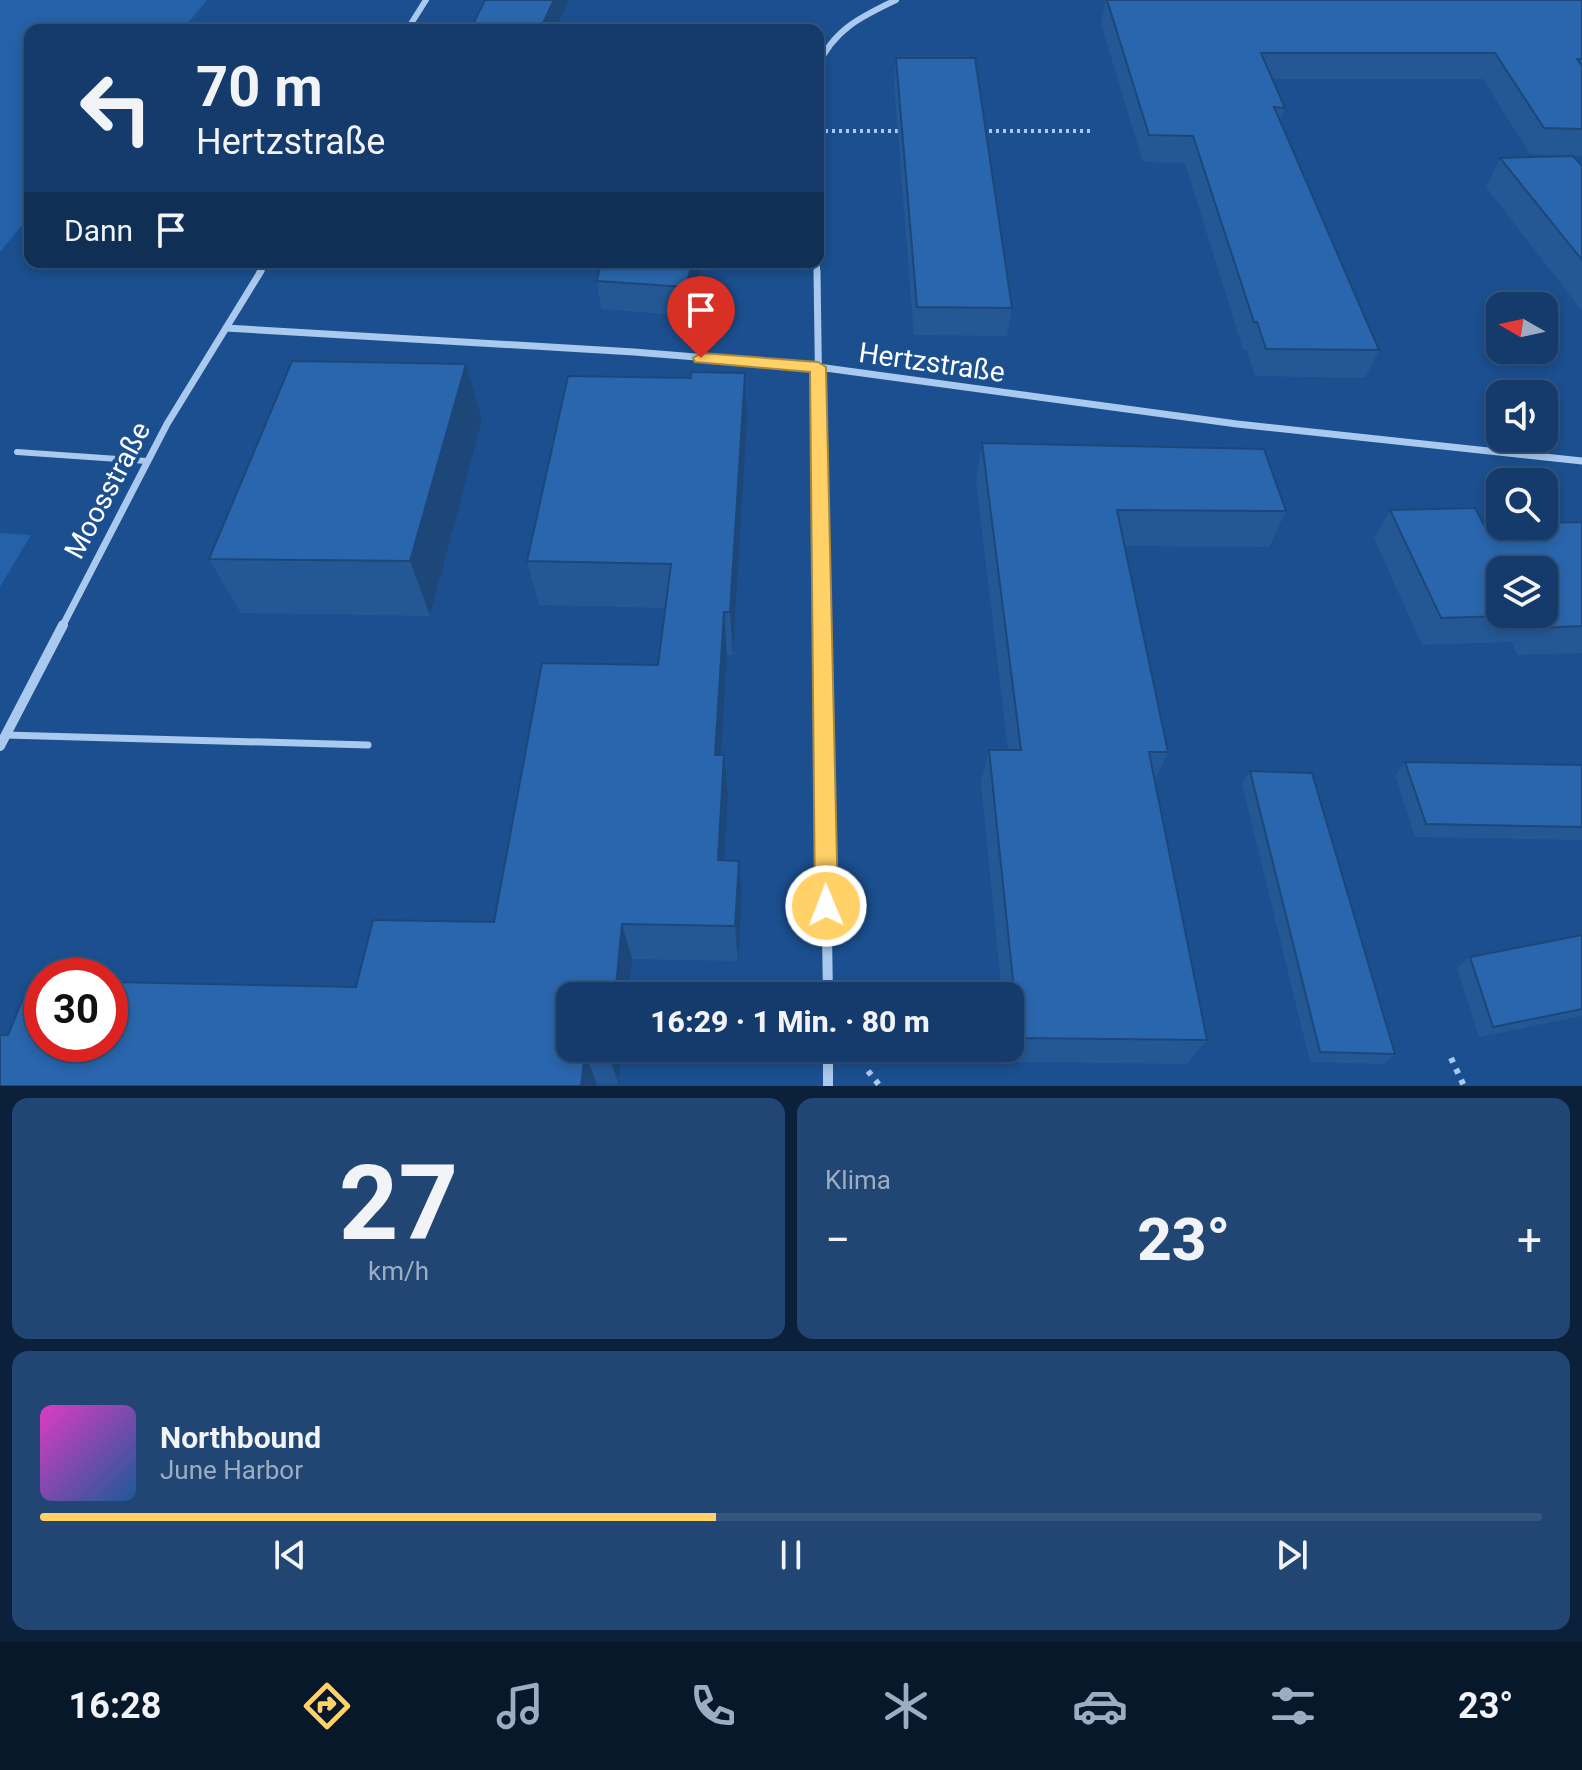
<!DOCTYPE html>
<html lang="de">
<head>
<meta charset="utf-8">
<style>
	body { margin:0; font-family:Roboto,sans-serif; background:#214673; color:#f1f3f6; height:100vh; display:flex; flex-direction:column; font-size:30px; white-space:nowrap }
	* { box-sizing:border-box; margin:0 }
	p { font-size:26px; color:#9dadc1 }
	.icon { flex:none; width:44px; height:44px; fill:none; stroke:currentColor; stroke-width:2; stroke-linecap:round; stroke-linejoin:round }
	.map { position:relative; height:1086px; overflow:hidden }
	.drawer { display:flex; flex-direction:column; gap:12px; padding:12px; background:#0b203b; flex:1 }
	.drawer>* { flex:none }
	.guide { position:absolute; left:24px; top:24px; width:800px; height:244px; border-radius:16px; box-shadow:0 4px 12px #0003,0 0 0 2px #33557e; background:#143b6b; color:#f1f3f6; overflow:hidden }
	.needle { width:52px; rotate:279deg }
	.tools { position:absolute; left:1486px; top:292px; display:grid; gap:16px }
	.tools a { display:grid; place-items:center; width:72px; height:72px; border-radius:16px; background:#143b6b; box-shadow:0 4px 12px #0003,0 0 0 2px #33557e; font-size:40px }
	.speed { position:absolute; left:24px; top:958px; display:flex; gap:16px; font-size:40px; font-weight:700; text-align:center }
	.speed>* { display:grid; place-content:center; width:104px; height:104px; border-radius:50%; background:#143b6b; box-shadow:0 4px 12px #0003,0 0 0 2px #33557e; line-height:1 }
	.speed .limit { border:12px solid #d22; background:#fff; color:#111 }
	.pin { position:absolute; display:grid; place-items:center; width:68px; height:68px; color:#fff; margin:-82px -34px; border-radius:50% 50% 50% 0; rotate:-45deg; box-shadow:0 0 8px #0007 }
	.pin .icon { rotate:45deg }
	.me { position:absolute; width:88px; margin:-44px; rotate:359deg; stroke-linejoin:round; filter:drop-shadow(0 0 6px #0008) }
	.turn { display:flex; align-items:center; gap:28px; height:168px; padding:0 40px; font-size:36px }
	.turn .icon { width:104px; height:104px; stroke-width:2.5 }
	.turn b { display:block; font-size:56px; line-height:68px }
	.then { display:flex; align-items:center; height:76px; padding:0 40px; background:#0003; gap:16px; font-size:30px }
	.big { font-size:60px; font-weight:800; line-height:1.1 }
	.drawer .tile { flex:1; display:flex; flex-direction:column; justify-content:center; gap:12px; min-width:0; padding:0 28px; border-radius:16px; background:#214673 }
	.drawer .dial { align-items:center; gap:0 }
	.dial b { font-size:104px; line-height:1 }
	.song { display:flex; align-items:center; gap:24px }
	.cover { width:96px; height:96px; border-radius:12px; background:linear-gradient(135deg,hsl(310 70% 55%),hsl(210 70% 35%)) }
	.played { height:8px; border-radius:4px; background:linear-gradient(90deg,#ffd166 45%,#33557e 45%) }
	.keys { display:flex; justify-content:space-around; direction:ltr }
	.heat { display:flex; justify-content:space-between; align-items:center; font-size:44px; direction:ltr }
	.drawer .tiles { flex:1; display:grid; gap:12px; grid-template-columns:1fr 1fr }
	.tile:last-child { grid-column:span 2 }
	.trip { position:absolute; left:556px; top:982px; width:468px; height:80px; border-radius:16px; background:#143b6b; box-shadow:0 4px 12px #0003,0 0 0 2px #33557e; font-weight:800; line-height:80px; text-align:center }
	.menu { display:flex; height:128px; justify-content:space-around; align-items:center; background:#08182b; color:#9dadc1 }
	.menu .icon { width:56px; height:56px }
	.menu .on { color:#ffd166 }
	.menu b { font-size:36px; color:#f1f3f6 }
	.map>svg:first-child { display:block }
	.green { fill:#2461a8 }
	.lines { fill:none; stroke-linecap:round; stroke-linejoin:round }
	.path-far1 { stroke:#a9c9ee; stroke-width:4; stroke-dasharray:3 4; stroke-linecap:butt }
	.path { stroke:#a9c9ee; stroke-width:6; stroke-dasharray:5 7; stroke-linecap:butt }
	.service-far1 { stroke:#a9c9ee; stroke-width:6 }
	.service { stroke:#a9c9ee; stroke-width:7 }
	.minor-far2 { stroke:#a9c9ee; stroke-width:6 }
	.minor-far1 { stroke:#a9c9ee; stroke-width:7 }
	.minor { stroke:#a9c9ee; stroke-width:10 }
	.wall { fill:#245895 }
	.shaded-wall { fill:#1d4779 }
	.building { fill:#2a66ad; stroke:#1d4779; stroke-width:2; fill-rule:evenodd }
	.route { fill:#ffd166; stroke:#a68842; stroke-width:2 }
	.labels { text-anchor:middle; stroke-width:8; stroke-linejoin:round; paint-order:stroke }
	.street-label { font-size:28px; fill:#fff; stroke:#1b4f8f }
</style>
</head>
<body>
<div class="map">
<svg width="1582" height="1086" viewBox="0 0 1582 1086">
	<rect width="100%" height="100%" fill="#1b4f8f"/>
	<!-- green -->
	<path class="green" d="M0,0h207l-25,30h-152v185l-30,37z
		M0,533l31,2 -31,52z"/>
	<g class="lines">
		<!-- path-far1 -->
		<path class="path-far1" d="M818,131h86
			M982,131h111"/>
		<!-- path -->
		<path class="path" d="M1451,1058l13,28
			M868,1071l12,15"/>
		<!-- service-far1 -->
		<path class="service-far1" d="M17,452l130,9"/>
		<!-- service -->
		<path class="service" d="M5,735l363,10"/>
		<!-- minor-far2 -->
		<path class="minor-far2" d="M407,30l19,-30
			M818,66c15,-36 44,-50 78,-66
			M817,262v11
			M259,273l7,-11"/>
		<!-- minor-far1 -->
		<path class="minor-far1" d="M817,271l5,356
			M226,328l408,24 184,15 419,57 345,37
			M62,627l105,-203 94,-153"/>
		<!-- minor -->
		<path class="minor" d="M822,625l6,371
			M0,746l63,-121
			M828,1048v38"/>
	</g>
	<!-- wall -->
	<path class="wall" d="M1106,0h476v156l-52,-2 -47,-75h-211l13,29 -5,13 99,229 -14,28 -110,-2 -8,-26 -4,-1 -58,-186 -42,-1 -42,-138z
		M896,58l116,250 -5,28 -93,-1 -20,-251z
		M1500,158l82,8v145l-96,-124z
		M702,262l-13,54 -88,-7 -4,-28z
		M747,419l-14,236h-6l-6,100 7,41 -4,64 18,38 -4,63 -106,-2 -62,89h52l-3,36h-22l-1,2h-596l8,-51 348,-48 138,-65 164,-257 7,-57 -126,-3 -12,-44z
		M482,420l-52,196 -189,-3 -32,-54z
		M982,443l304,68 -17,36 -144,-1 43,206 -13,29 52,259 -20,24 -178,-2 -2,-14h3v-52h-8l-21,-213 8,-33h19l-32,-270z
		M1390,510l94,15 98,-3v131l-65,2 -5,-13 -90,3 -48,-107z
		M1405,762l177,3v75l-167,-3 -20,-62z
		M1250,771l145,283 -12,10 -73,-2 -68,-278z
		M1582,935v81l-103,21 -22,-69 13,-11z"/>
	<!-- shaded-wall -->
	<path class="shaded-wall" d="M554,0h15l-14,30h-12v-7z
		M692,262h10l-13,54 -3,-29z
		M466,364l16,56 -52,196 -20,-55z
		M745,373l2,46 -14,236 -3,-43z
		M724,612l3,43 -8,140 -4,-40z
		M724,755l4,41 -6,101 -4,-37z
		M739,861l3,37 -4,63 -3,-35z
		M622,924l10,35 -4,37h-13z
		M609,1048h13l-3,36 -11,-29z
		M585,1054l12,30 -1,2h-15z"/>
	<!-- building -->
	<path class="building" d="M485,0h69l-11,23h3l-3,7h-73z
		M1107,0h475v59h-5l5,7v63l-38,-1 -49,-75h-234l24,55 -11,-1 105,243 -113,-1 -9,-27h-3l-61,-186 -44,-1z
		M896,58h79l37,250 -95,-1z
		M1573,156l9,10v94l-82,-102z
		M601,262h91l-6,25 -89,-6z
		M292,361l174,3 -56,197 -201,-2z
		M691,372l54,1 -15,239h-6l-9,143h9l-6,105 21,1 -4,65 -113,-2 -7,72h-45v52h39l-1,7 -23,-1 -4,32h-581v-51h8l22,-54h12v63h68v-62l246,5 17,-67 121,2 48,-259 116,2 13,-101 -144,-3 41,-185 123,2z
		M982,443l282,6 22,62 -169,-1 51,242h-19l58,288 -188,-2 -30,-288h32z
		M1475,508l9,17 60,1v-3l38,-1v104l-43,2 -6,-13 -92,3 -51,-108zM1500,570h44v44h-44z
		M1405,762l177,3v62l-156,-3z
		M1250,771l62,2 83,281 -75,-2z
		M1582,935v74l-89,18 -23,-70z"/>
	<!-- route -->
	<path class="route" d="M701,353l117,9 8,5 12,539 -4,7 -8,4 -8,-4 -3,-7 -5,-534 -115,-10 -2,-4z"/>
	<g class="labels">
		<!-- street labels -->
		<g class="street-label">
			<text transform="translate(932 362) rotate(8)" y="10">Hertzstraße</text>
			<text transform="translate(107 490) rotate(-62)" y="10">Moosstraße</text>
		</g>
	</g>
</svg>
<div class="tools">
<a><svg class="needle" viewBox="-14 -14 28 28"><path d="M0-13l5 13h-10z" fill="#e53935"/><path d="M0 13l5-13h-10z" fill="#9dadc1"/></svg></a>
<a><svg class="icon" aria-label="sound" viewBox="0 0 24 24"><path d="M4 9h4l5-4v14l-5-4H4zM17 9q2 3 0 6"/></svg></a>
<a><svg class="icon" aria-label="search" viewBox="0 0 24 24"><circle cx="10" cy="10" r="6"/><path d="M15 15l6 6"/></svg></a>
<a><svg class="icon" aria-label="layers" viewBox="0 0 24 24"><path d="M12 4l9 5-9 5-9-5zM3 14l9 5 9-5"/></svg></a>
</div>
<div class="speed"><div class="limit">30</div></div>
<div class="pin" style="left:701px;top:358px;background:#d93025"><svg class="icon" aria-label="arrive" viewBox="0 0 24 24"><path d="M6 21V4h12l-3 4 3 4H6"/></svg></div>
<svg class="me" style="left:826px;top:906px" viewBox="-20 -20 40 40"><circle r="17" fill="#ffd166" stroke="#fff" stroke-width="3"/><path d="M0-11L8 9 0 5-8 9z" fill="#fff"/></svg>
<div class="trip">16:29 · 1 Min. · 80 m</div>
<div class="guide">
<div class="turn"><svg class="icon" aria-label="left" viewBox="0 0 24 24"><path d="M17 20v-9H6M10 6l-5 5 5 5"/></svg><div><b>70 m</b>Hertzstraße</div></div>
<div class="then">Dann<svg class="icon" aria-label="arrive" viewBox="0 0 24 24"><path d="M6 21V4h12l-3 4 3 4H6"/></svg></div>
</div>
</div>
<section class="drawer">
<div class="tiles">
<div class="tile dial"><b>27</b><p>km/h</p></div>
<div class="tile"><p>Klima</p>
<div class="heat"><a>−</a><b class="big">23°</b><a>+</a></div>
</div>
<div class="tile">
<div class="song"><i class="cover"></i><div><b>Northbound</b><p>June Harbor</p></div></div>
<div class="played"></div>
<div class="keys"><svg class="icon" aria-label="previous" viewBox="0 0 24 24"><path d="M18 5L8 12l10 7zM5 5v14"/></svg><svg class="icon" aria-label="pause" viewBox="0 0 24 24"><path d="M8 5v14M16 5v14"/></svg><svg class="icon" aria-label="next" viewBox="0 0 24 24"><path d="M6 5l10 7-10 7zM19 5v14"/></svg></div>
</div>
</div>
</section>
<nav class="menu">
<b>16:28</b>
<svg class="icon on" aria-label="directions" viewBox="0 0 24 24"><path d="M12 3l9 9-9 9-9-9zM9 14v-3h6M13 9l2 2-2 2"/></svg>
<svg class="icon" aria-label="music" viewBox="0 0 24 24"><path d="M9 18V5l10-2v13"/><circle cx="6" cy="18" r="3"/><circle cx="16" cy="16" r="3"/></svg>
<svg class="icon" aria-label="phone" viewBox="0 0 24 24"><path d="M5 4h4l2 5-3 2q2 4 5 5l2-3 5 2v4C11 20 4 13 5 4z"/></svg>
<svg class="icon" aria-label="climate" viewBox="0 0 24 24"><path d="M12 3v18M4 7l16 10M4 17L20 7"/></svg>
<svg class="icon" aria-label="car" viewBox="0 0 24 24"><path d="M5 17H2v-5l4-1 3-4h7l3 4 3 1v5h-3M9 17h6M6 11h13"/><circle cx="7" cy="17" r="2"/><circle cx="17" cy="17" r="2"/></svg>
<svg class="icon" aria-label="filters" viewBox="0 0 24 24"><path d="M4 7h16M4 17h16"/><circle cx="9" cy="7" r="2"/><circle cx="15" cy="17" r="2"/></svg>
<b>23°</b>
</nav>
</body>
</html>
